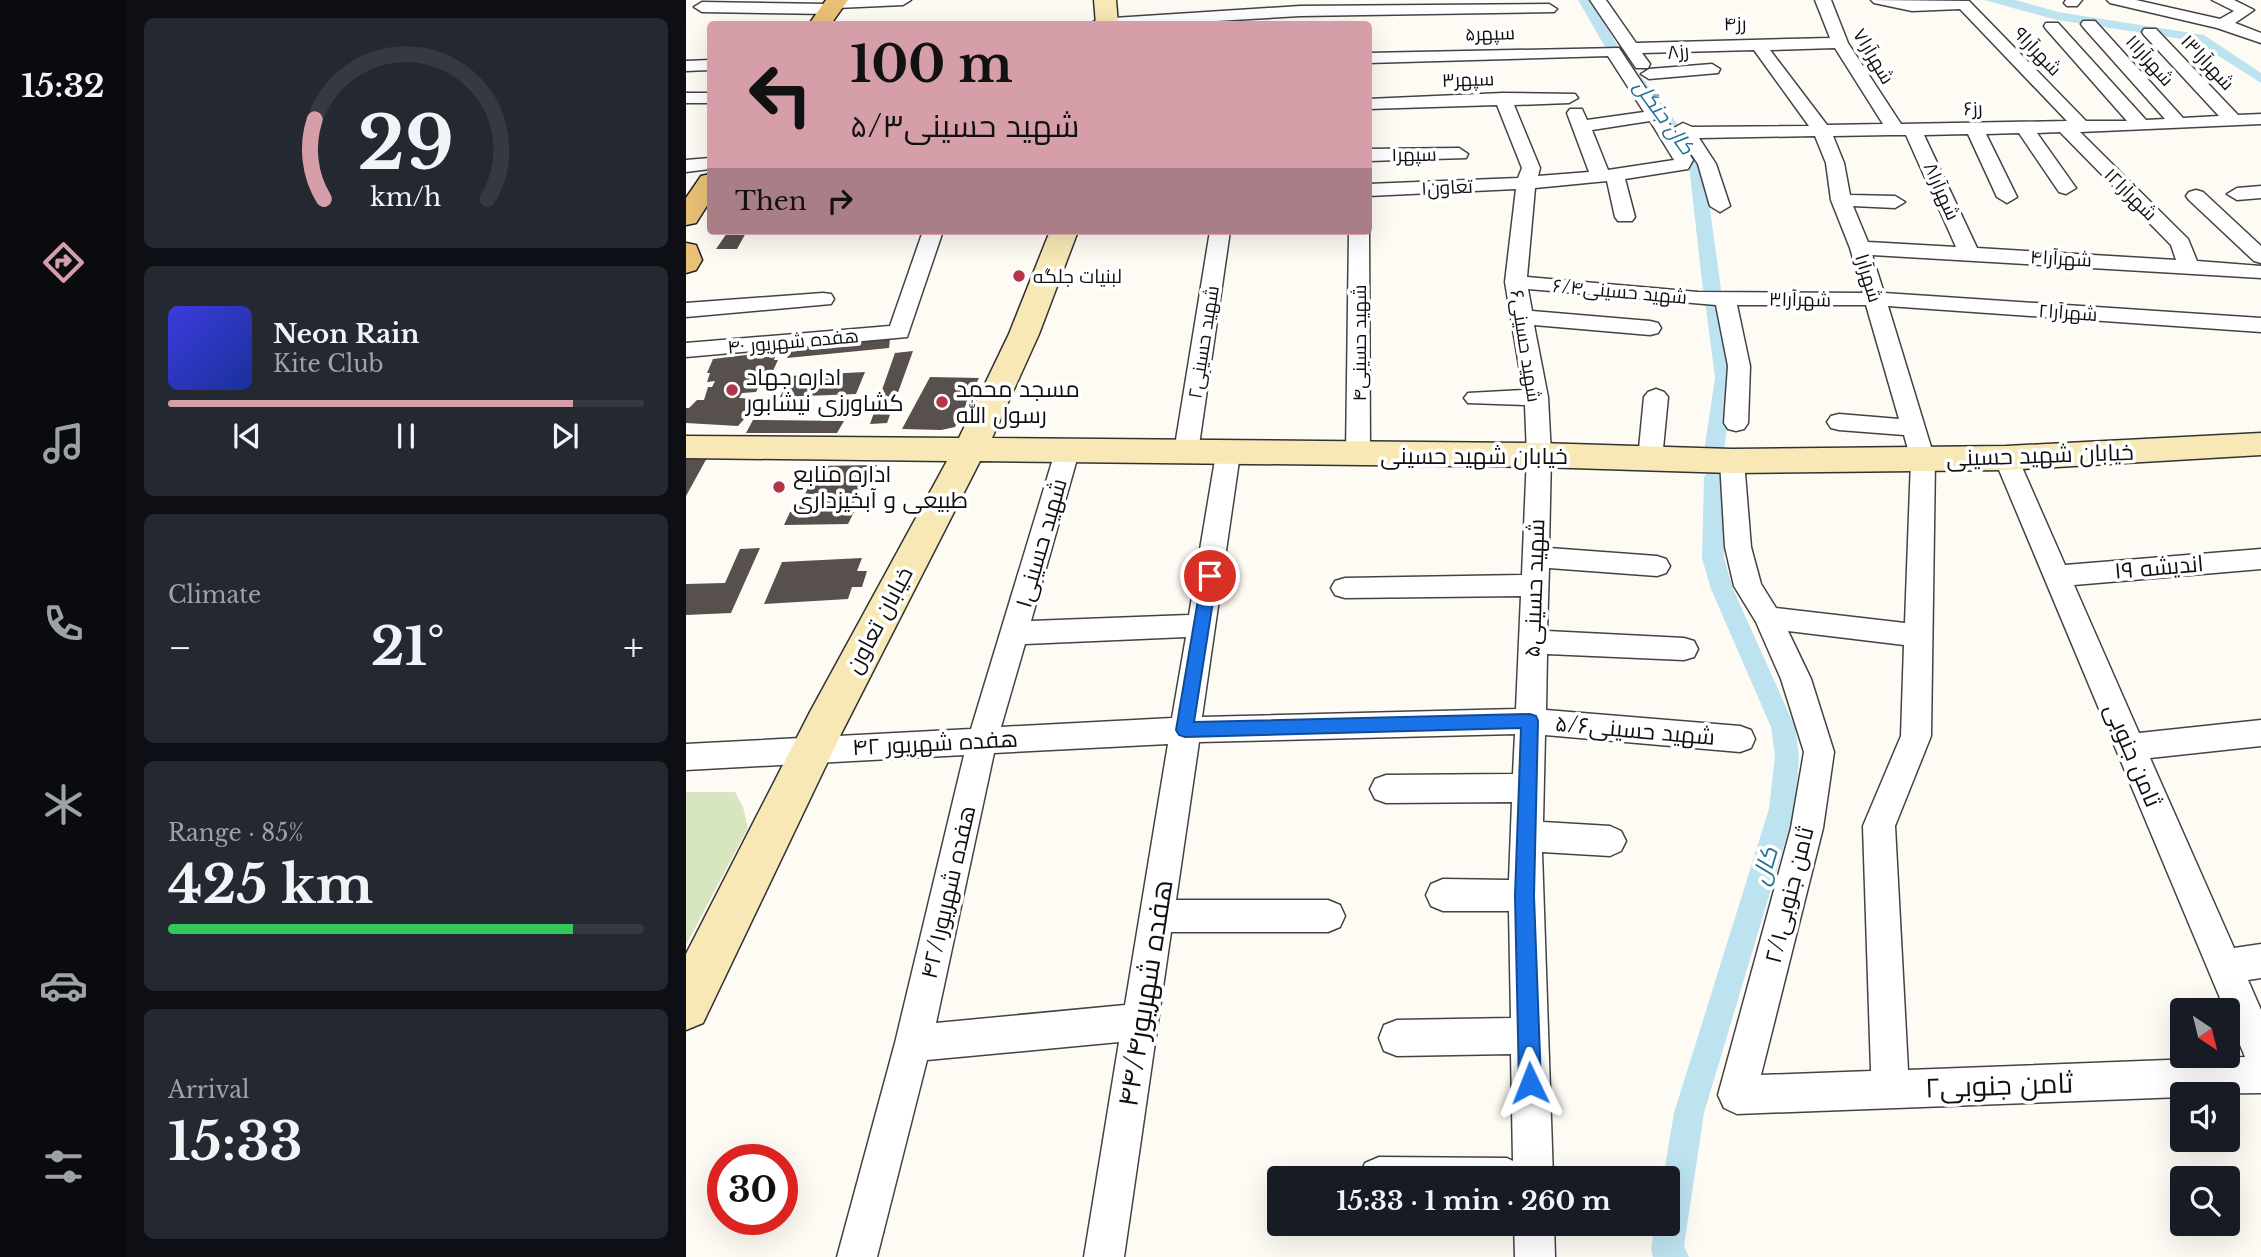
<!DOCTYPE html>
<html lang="en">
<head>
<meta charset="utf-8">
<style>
	body { margin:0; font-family:"Libre Baskerville",Cairo,serif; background:#242831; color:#f1f3f6; height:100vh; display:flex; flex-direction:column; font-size:26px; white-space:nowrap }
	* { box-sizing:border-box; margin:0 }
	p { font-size:23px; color:#9ea1a6 }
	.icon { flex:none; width:38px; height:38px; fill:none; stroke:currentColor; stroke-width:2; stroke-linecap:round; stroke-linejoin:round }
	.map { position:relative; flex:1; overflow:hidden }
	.panel { display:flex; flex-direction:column; gap:18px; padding:18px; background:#0d0f14; width:560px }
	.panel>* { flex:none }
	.guide { position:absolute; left:21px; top:21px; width:665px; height:214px; border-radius:7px; box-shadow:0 7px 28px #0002; background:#d59ea8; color:#111; overflow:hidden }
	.needle { width:46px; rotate:145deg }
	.controls { position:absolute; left:1484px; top:998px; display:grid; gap:14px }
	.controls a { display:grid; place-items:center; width:70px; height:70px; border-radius:7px; background:#171b24; box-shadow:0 7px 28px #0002; font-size:35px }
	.speed { position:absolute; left:21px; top:1144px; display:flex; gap:14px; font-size:35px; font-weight:700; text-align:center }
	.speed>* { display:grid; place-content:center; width:91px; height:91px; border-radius:50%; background:#171b24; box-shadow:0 7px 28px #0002; line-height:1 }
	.speed .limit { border:10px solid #d22; background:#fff; color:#111 }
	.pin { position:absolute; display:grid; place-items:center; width:60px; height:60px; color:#fff; margin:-30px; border:4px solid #fff; border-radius:50%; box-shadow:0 2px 7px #0007 }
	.me { position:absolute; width:77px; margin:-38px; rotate:358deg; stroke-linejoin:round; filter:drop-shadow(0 0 5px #0008) }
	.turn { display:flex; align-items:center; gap:24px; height:147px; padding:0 28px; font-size:32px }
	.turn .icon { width:91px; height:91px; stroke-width:2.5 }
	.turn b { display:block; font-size:49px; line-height:60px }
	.then { display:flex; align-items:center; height:66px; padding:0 28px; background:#0003; gap:14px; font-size:26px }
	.big { font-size:52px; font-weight:800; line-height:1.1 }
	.panel .tile { flex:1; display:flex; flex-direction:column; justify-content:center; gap:10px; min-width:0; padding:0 24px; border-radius:10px; background:#242831 }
	.panel .dial { align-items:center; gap:0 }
	.dial svg { height:182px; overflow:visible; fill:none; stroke:#363941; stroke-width:7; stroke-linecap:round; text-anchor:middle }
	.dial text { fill:#f1f3f6; stroke:none }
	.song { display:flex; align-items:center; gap:21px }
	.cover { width:84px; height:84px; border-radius:10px; background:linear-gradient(135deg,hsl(240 70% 55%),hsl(230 70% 35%)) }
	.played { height:7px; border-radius:4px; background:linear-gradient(90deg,#d59ea8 85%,#363941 85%) }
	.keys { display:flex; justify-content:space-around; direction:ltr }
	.heat { display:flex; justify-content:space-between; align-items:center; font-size:38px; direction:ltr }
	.charge { height:10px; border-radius:5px; background:linear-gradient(90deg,#34c759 85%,#363941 0) }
	.trip { position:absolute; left:581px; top:1166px; width:413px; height:70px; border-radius:7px; background:#171b24; box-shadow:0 7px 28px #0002; font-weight:800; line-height:70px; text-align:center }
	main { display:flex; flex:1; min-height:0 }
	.tab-bar { display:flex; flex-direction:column; width:126px; justify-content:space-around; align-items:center; background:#090b0e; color:#9ea1a6 }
	.tab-bar .icon { width:49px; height:49px }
	.tab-bar .on { color:#d59ea8 }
	.tab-bar b { font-size:32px; color:#f1f3f6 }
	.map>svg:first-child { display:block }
	.green { fill:#d8e6c0 }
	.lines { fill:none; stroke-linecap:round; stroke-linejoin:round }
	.canal { fill:#bde3f0; fill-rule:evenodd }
	.building { fill:#57504d }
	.street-casing { stroke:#434343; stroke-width:3 }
	.secondary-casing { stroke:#323232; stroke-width:3 }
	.primary-casing { stroke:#212121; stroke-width:3 }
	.street { fill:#fff; fill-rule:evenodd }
	.secondary { fill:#f7e8b6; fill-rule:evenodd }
	.primary { fill:#eac177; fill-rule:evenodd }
	.route { fill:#1a73e8; stroke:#114b97; stroke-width:2 }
	.poi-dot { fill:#b23549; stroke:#fff; stroke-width:2.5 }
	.labels { text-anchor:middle; stroke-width:7; stroke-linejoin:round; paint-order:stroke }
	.far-street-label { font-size:19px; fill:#101010; stroke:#fff }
	.far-poi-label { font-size:19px; fill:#101010; stroke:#fff; text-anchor:start }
	.far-water-label { font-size:21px; font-style:italic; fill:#257196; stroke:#fff }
	.poi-label { font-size:23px; fill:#101010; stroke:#fff; text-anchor:start }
	.street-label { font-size:23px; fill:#101010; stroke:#fff }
	.water-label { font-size:24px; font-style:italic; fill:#257196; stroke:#fff }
	.near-street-label { font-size:28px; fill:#101010; stroke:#fff }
</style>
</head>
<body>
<main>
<nav class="tab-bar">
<b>15:32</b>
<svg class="icon on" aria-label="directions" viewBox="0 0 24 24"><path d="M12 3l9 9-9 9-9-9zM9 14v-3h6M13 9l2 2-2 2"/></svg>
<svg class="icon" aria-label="music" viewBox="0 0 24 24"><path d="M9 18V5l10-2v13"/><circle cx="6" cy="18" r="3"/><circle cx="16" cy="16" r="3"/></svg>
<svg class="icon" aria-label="phone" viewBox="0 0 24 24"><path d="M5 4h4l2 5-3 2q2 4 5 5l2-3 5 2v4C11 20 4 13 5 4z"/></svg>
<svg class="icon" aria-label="climate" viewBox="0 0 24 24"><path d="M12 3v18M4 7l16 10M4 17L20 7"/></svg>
<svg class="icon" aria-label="car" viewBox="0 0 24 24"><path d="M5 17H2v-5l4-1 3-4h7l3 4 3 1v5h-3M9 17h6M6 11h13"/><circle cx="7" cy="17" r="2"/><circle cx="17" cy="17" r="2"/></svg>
<svg class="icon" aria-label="filters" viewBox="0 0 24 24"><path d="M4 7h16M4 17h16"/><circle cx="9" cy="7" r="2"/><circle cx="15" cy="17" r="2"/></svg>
</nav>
<section class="panel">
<div class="tile dial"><svg viewBox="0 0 100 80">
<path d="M14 69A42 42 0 1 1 86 69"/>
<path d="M14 69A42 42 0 0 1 10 34" stroke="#d59ea8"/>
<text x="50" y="56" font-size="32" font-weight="700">29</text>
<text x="50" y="72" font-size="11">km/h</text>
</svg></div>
<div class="tile">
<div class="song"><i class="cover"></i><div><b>Neon Rain</b><p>Kite Club</p></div></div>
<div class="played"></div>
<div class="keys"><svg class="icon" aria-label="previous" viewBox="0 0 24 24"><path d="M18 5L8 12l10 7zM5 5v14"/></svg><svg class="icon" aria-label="pause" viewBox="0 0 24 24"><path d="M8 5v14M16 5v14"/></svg><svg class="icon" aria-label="next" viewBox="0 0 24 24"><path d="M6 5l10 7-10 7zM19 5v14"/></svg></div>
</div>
<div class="tile"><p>Climate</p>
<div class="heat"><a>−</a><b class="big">21°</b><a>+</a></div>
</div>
<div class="tile"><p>Range · 85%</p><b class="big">425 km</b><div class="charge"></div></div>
<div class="tile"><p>Arrival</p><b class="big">15:33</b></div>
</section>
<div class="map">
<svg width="1575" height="1257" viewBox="0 0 1575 1257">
	<rect width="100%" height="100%" fill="#fefbf4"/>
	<!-- green -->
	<path class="green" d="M0,792h49l8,15 5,21 -62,117z"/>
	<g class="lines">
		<!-- canal -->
		<path class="canal" d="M892,0h12l29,48 84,109 18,133 -3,4h-12l-3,-4 -15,-133 -80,-105z
			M1207,0h75l-6,4h-63z
			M1298,0h32l42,12 146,23 57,38v10l-66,-42 -138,-21z
			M1028,295l9,5 10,78 -9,74 -3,5h-14l-3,-5 11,-74 -10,-78z
			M1028,470l7,2 3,5v81l9,31 62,138 4,29 -4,53 -91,304 -20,133 5,11h-36l-2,-7 4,-27h13v-45h-5l11,-65 95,-304 6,-53 -4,-29 -60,-138 -9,-31 2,-81 3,-5z"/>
	</g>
	<!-- building -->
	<path class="building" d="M61,231l-10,18h-21l11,-16z
		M204,339l-1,9 -102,10 4,-10z
		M91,351l-3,9h4l-7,15 -21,3 -2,4h13l-5,10 -14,1 -3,5 19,1 -7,10h2l-15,17 -52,-3v-15h3l8,-8h7l4,-13h4l3,-6 -8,1 3,-9h-3l6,-14z
		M227,351l-26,72 -17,1 25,-71z
		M179,372l-9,22 -76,3 9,-21z
		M244,377l49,1 -24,49 -14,3 -39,-1z
		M67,420l91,1 -7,12h-91z
		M0,456h22l-22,40z
		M191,465l-11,23h-5l-11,24h4l-6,12 -64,1 6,-13h6l13,-26h-4l10,-20z
		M74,548l-29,65 -45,2v-31l39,-1 15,-34z
		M176,558l-5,13h10l-5,16h-10l-4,12 -84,5 18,-42z"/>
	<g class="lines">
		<defs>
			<path id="street" d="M142,0h83l-8,5 -66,3 -2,4 -5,2 -128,-2 -8,-5 8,-5 125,2z
				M904,0h16l30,43 194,-5 -15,-38h16l17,43 53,81 166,-3 -107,-112 -48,2 -38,-8 -3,-3 98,1 117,120h41l-81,-92 -2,-3 2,-3h12l88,97 19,-1 -82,-92 -2,-3 2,-3h12l88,97 36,-2 -75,-81 -2,-3 2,-3h12l82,86 23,-1v10l-181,8 108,107 9,22 64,5v12l-389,-23 12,38 377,25v14l-373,-26 47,154 -4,276 -36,90 13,244 337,-13 -17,-41v-6h-3l-231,-552 3,-6 9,-2 9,2 3,6 47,107 196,-16v20l-187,16 65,148 122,-13v26l-111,12 84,190 27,-4v34l-13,2 13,30v83l-79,1v3l-445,17 -13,-6 -6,-13 73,-267 13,-76 -23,-73 -25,-57 -22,-36 -9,-39 -5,-86 3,-6 9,-3 9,3 3,6 7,86 10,37 15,24 129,15 6,-163 -7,-25 -65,-5 -8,-2 -4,-6 4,-6 8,-2 60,5 -33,-114h-129l13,61 -2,57 -4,6 -8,2 -8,-2 -4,-6 4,-57 -12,-61 -188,-16 4,22 118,10 8,2 3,5 -3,5 -8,2 -116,-10 14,72 3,58 -2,93 108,8 9,3 4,7 -4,7 -9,3 -108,-8 -2,63 137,7 10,3 4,8 -4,8 -10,3 -137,-6 -1,56 194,16 11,4 4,9 -4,9 -11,4 -195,-17 -2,87 67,4 11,5 5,10 -5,10 -11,5 -68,-4 11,326 -194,-1 6,-14 14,-6 128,1 6,3 -2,-107 -114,2 -13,-5 -5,-13 5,-13 13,-5 114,-2 -2,-107h-66l-12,-5 -5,-11 5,-11 12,-5 66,1 3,-78 -126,1 -11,-4 -5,-10 5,-10 11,-4 127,-1 2,-40 -316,8 -23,158h152l12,5 5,11 -5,11 -12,5h-157l-47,325h-40l35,-215 -192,18 -50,197h-40l58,-214 69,-288 -278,15v-26l285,-15 84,-277 3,-6 9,-2 9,2 3,6 -48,169 158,-6 27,-161 3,-6 9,-2 9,2 3,6 -38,263 314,-8 5,-113 -176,2 -10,-3 -4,-7 4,-7 10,-3 177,-3 5,-120 -2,-50 -57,-2 -4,-5 4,-5 55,-3 -18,-108 11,-93 -148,7v-12l150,-6 4,-10 -25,-63 -129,4v-10l135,-6 72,1 3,4 -9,5 -55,2 26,63 -2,8 51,-4 -22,-59 3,-4h12l5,11 57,-8 -36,-56 -240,7v-10l251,-5 74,112 -5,9 -63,10 10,38 -3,4h-14l-3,-4 -8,-36 -72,7 -8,89 171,15 165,1 -13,-45 -19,-48 -5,-37 -11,-27 -116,2 17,26 14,42 -10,6 -10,-6 -12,-42 -24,-36 9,-5 9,4 117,-1 -55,-76 -112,3 8,11 -2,4h-12zM1149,48l48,76 -56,1 -57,-75zM964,121l24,39 -66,10 -16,-40zM1374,132l111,113 5,15 -199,-12 -53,-113 44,-1 29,63 10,6 10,-6 -31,-63 33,-1 40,59 7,2 10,-6 -39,-55zM1205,135h15l50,112 -88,-5 -15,-36 42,2 10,-6 -10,-6 -45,-1 -6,-32 -11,-27zM1102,631l116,14 -3,91 -38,90 8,245 -110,4 62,-247 11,-76 -23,-73zM500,637l-14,81 -171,9 24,-83zM482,744l-43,261 -189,18 58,-270z
				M1380,0h16l-5,6h-10l-3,-3z
				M1421,0h29l84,19 14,-8 -22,-11h22l20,10 -19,13 26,10v10l-44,-15 -107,-25z
				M863,4l8,5 -3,3 -254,4 -136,8h-74l8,-5 202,-13z
				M24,60v10l-24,1v-10z
				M1026,64l8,5 -2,4 -69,6 -8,-5 8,-5z
				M0,93h24v10h-24z
				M773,148l9,6 -2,4 -98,3v-12z
				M24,158v11l-24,3v-12z
				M1575,186v12l-24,2 -10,-6 10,-6z
				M1510,190l7,2 58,54v17l-7,-2 -65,-61 -3,-4 3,-4z
				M237,231h20l-36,106 -221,20v-14l204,-17z
				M524,231h20l-32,221 -3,6 -9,2 -9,-2 -3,-6z
				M663,231h20l1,224 -3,6 -9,2 -9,-2 -3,-6z
				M137,293l8,1 3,5 -3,5 -145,13v-14z
				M970,389l8,3 4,5 -6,62 -3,6 -9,3 -9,-3 -3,-6 6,-62 4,-5z
				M828,1223h40l1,34h-40z"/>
			<path id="secondary" d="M408,0h22l2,24h-22z
				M364,231h28l-39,103 -47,104 547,5 193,6 274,-3 255,-13v22l-255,15 -274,3 -193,-6 -559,-6 -139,273 -138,289 -17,7v-76l124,-242 137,-251 -261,-3v-22l273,2 50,-104z"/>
			<path id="primary" d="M140,0h22l-17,24h-22z
				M24,174v27l-14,22 -10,2v-27l15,-22z
				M0,243l10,2 6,15 -6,10 -10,3z"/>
		</defs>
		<!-- street casing -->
		<use href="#street" class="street-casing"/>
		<!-- secondary casing -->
		<use href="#secondary" class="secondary-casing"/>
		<!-- primary casing -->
		<use href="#primary" class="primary-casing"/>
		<!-- street -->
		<use href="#street" class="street"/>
		<!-- secondary -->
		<use href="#secondary" class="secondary"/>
		<!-- primary -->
		<use href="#primary" class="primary"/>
	</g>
	<!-- route -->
	<path class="route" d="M524,570l7,6 -23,146 336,-8 6,2 2,5 -4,175 7,187 -4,7 -7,3 -7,-3 -4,-7 -4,-187 6,-168 -336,9 -6,-2 -3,-5 26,-154z"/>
	<!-- markers -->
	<g class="poi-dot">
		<circle cx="333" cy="276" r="7"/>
		<circle cx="46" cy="390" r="7"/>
		<circle cx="256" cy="402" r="7"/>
		<circle cx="93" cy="487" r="7"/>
	</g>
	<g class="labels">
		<!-- far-street labels -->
		<g class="far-street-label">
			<text transform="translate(1049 23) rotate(-1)" y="7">رز۴</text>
			<text transform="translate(804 33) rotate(-2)" y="7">سپهر۵</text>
			<text transform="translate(992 51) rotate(-5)" y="7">رز۸</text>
			<text transform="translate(1352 51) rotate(46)" y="7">شهرآرا۹</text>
			<text transform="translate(1188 56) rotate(59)" y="7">شهرآرا۷</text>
			<text transform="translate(1464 60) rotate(48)" y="7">شهرآرا۱۱</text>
			<text transform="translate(1522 62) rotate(47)" y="7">شهرآرا۱۳</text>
			<text transform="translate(782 79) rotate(-2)" y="7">سپهر۳</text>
			<text transform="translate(1287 108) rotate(-2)" y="7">رز۶</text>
			<text transform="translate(728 154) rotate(-1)" y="7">سپهر۱</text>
			<text transform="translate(761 187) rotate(-3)" y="7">تعاون۱</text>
			<text transform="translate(1256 191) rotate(66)" y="7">شهرآرا۸</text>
			<text transform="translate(1445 194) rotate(45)" y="7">شهرآرا۱۲</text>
			<text transform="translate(1375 258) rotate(3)" y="7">شهرآرا۴</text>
			<text transform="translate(1183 278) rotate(73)" y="7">شهرآرا</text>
			<text transform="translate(934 291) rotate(5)" y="7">شهید حسینی۶/۴</text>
			<text transform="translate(1114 299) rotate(1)" y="7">شهرآرا۳</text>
			<text transform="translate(1382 312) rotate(4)" y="7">شهرآرا۲</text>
			<text transform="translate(107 341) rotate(-5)" y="7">هفده شهریور ۴۰</text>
			<text transform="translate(517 342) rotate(-81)" y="7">شهید حسینی۲</text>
			<text transform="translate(673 343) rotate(-90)" y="7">شهید حسینی۴</text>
			<text transform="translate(840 346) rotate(81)" y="7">شهید حسینی۶</text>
		</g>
		<!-- far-poi labels -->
		<g class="far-poi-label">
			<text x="347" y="283">لبنیات جلگه</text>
		</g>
		<!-- far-water labels -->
		<g class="far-water-label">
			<text transform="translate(978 117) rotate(54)" y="7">کال جنگل</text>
		</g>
		<!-- poi labels -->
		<g class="poi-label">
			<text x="60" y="385">اداره جهاد<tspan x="60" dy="26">کشاورزی نیشابور</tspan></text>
			<text x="270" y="397">مسجد محمد<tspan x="270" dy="26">رسول الله</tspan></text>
			<text x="107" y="482">اداره منابع<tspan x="107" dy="26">طبیعی و آبخیزداری</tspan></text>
		</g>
		<!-- street labels -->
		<g class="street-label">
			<text transform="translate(1354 455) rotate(-2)" y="8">خیابان شهید حسینی</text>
			<text x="788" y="464">خیابان شهید حسینی</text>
			<text transform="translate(355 543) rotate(-74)" y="8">شهید حسینی۱</text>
			<text transform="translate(1473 567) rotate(-5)" y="8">اندیشه ۱۹</text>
			<text transform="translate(848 588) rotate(-88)" y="8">شهید حسینی۵</text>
			<text transform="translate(193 620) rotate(-62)" y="8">خیابان تعاون</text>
			<text transform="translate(949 730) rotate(5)" y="8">شهید حسینی۵/۶</text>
			<text transform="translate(249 743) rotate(-3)" y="8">هفده شهریور ۴۲</text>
			<text transform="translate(1447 755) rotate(67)" y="8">ثامن جنوبی</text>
			<text transform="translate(262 892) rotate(-77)" y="8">هفده شهریور۴۲/۱</text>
			<text transform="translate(1103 895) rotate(-76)" y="8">ثامن جنوبی۲/۱</text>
		</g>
		<!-- water labels -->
		<g class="water-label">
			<text transform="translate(1079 866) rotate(-73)" y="8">کال</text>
		</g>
		<!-- near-street labels -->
		<g class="near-street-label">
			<text transform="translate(459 993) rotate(-81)" y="10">هفده شهریور۴۴/۴</text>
			<text transform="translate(1313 1085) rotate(-2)" y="10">ثامن جنوبی۲</text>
		</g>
	</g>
</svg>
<div class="controls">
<a><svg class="needle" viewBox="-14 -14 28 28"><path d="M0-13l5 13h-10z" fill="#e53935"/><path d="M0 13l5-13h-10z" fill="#9ea1a6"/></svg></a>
<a><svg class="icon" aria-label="sound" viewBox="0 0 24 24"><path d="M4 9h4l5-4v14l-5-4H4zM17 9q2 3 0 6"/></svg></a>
<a><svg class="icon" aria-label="search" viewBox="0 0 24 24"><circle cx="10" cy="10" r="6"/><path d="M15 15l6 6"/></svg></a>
</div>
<div class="speed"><div class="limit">30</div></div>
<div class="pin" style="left:524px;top:576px;background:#d93025"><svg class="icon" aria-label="arrive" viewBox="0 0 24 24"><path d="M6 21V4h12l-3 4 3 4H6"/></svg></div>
<svg class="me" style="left:844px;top:1083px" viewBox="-20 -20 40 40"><path d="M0-17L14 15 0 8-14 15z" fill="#1a73e8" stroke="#fff" stroke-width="4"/></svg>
<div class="trip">15:33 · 1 min · 260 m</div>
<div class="guide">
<div class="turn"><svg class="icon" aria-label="left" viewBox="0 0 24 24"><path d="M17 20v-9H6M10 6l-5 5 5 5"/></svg><div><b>100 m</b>شهید حسینی۵/۳</div></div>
<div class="then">Then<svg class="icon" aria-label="right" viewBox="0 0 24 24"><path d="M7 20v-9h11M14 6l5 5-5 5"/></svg></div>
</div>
</div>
</main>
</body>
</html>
